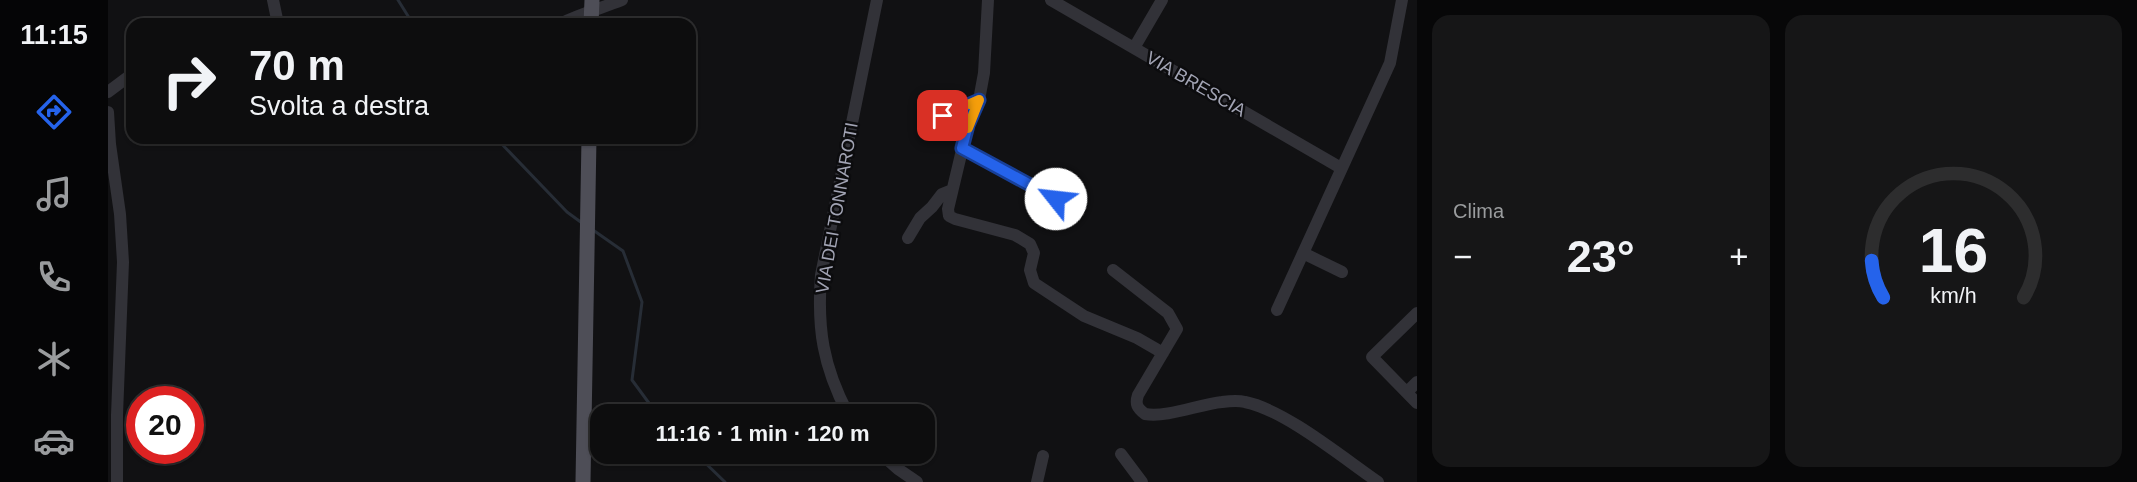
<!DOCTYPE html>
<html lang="it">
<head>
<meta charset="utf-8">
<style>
	body { margin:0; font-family:Arial,sans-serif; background:#161617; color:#f1f3f6; height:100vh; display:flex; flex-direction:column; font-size:22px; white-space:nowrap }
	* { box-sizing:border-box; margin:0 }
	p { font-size:20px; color:#9a9c9e }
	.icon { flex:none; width:33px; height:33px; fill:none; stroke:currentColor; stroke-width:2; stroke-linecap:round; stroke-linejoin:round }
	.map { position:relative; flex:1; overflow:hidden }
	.side { display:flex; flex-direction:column; gap:15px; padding:15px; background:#070708; width:720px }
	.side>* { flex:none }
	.guide { position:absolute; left:18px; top:18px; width:570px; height:126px; border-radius:18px; box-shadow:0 2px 4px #0004,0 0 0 2px #2d2d2e; background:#0d0d0e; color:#f1f3f6; overflow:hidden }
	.speed { position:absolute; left:18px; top:386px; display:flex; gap:12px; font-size:30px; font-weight:700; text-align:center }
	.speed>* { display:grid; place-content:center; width:78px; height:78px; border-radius:50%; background:#0d0d0e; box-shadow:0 2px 4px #0004,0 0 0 2px #2d2d2e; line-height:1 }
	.speed .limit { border:9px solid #d22; background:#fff; color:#111 }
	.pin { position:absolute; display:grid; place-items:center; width:51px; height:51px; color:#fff; margin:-26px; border-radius:12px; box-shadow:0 3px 9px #0006 }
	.me { position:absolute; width:66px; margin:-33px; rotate:299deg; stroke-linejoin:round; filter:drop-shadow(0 0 4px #0008) }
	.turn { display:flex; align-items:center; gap:21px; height:126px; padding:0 24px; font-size:27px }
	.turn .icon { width:78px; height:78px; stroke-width:2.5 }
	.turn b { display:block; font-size:42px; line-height:51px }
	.big { font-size:45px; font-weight:800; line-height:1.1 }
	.side .widget { flex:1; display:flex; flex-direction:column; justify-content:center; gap:9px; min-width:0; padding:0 21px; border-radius:18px; background:#161617 }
	.side .dial { align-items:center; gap:0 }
	.dial svg { height:156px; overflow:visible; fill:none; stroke:#2d2d2e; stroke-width:7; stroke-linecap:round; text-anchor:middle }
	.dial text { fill:#f1f3f6; stroke:none }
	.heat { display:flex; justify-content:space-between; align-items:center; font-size:33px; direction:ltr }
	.side .tiles { flex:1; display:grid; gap:15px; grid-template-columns:repeat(2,1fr) }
	.trip { position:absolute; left:482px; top:404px; width:345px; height:60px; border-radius:18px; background:#0d0d0e; box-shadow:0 2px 4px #0004,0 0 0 2px #2d2d2e; font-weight:800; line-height:60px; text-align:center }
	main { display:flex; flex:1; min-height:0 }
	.menu { display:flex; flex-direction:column; width:108px; justify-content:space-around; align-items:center; background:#050506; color:#9a9c9e }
	.menu .icon { width:42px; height:42px }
	.menu .on { color:#2563eb }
	.menu b { font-size:27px; color:#f1f3f6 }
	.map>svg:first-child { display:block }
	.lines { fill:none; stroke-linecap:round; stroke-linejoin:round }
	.stream { stroke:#272d36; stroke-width:3 }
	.minor { stroke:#323238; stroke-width:12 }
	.major { stroke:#4e4e57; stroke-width:15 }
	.route-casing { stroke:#184099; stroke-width:15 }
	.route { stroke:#2563eb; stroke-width:10 }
	.slow { stroke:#f59e0b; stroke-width:10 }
	.labels { text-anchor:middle; stroke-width:5; stroke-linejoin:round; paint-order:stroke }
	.street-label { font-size:18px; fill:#a2a4b4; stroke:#0c0c0e }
</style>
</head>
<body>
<main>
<nav class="menu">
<b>11:15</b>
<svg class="icon on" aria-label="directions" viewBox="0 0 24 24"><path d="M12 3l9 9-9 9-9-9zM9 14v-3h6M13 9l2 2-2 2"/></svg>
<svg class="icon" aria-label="music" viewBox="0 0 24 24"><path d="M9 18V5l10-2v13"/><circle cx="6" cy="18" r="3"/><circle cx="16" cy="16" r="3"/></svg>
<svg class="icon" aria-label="phone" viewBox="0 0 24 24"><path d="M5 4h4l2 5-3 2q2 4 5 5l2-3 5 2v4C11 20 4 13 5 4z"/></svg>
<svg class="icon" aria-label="climate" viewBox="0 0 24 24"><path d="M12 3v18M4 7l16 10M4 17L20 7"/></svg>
<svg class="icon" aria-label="car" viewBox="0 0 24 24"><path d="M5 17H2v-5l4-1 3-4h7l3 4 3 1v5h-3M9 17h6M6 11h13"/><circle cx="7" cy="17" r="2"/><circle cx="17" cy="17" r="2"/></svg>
</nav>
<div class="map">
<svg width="1309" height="482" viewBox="0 0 1309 482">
	<rect width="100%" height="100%" fill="#111113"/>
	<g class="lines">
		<!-- stream -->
		<path class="stream" d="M290,0l15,24
			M388,138l71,74 15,11
			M485,230l30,21 19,51 -10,78 25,34
			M587,453l30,29"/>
		<!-- minor -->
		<path class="minor" d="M165,0l5,24
			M880,0l-4,73 -5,27 -11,25 -20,84 1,7 6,3 60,16 15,9 4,9 -4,17 4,13 50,33 53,22 26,15
			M943,0l290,168
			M452,24c20,-10 42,-16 62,-24
			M1026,48l28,-48
			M0,92l24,-18
			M0,112l2,32 10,70 3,48 -6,153v67
			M817,123l54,-23
			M854,148l104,58
			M800,238l12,-20 12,-11 10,-13 10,-4
			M1195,253l39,19
			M1005,270l55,43 9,16 -39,66c-3,9 -1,13 7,19 22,4 55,-10 77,-12 7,-1 16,-2 23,0 40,8 98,56 133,80
			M1169,310l113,-247 12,-63
			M1309,313l-45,44 45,46
			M1299,392l10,-10
			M740,414c-25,-48 -31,-85 -27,-139l56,-275
			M772,453l18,16 19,13
			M1013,454l21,28
			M929,482l6,-26"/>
		<!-- major -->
		<path class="major" d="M483,24l1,-24
			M475,482l6,-344"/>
	</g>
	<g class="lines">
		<defs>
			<path id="route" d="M835,116l36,-16 -11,25 -6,23 94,51"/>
		</defs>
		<!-- route casing -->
		<use href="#route" class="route-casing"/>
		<!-- route -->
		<use href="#route" class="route"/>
		<!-- slow -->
		<path class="slow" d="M860,128l11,-28 -9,4"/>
	</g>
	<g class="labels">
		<!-- street labels -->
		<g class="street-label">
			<text transform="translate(1088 84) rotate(30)" y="6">VIA BRESCIA</text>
			<text transform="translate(729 208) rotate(-80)" y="6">VIA DEI TONNAROTI</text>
		</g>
	</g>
</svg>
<div class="speed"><div class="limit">20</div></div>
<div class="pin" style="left:835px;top:116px;background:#d93025"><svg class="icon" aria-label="arrive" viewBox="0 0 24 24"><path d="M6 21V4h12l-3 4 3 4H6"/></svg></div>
<svg class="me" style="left:948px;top:199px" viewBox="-20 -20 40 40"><circle r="19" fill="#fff"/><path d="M0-13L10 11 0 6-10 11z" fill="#2563eb"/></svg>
<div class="trip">11:16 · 1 min · 120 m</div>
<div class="guide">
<div class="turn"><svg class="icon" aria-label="right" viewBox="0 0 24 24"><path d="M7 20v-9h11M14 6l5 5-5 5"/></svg><div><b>70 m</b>Svolta a destra</div></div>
</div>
</div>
<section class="side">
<div class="tiles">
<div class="widget"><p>Clima</p>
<div class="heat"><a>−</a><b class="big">23°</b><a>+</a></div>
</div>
<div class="widget dial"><svg viewBox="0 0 100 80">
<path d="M14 69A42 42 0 1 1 86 69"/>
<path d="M14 69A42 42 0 0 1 8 50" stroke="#2563eb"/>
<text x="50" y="56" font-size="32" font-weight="700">16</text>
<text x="50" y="72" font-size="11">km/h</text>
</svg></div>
</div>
</section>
</main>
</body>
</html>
